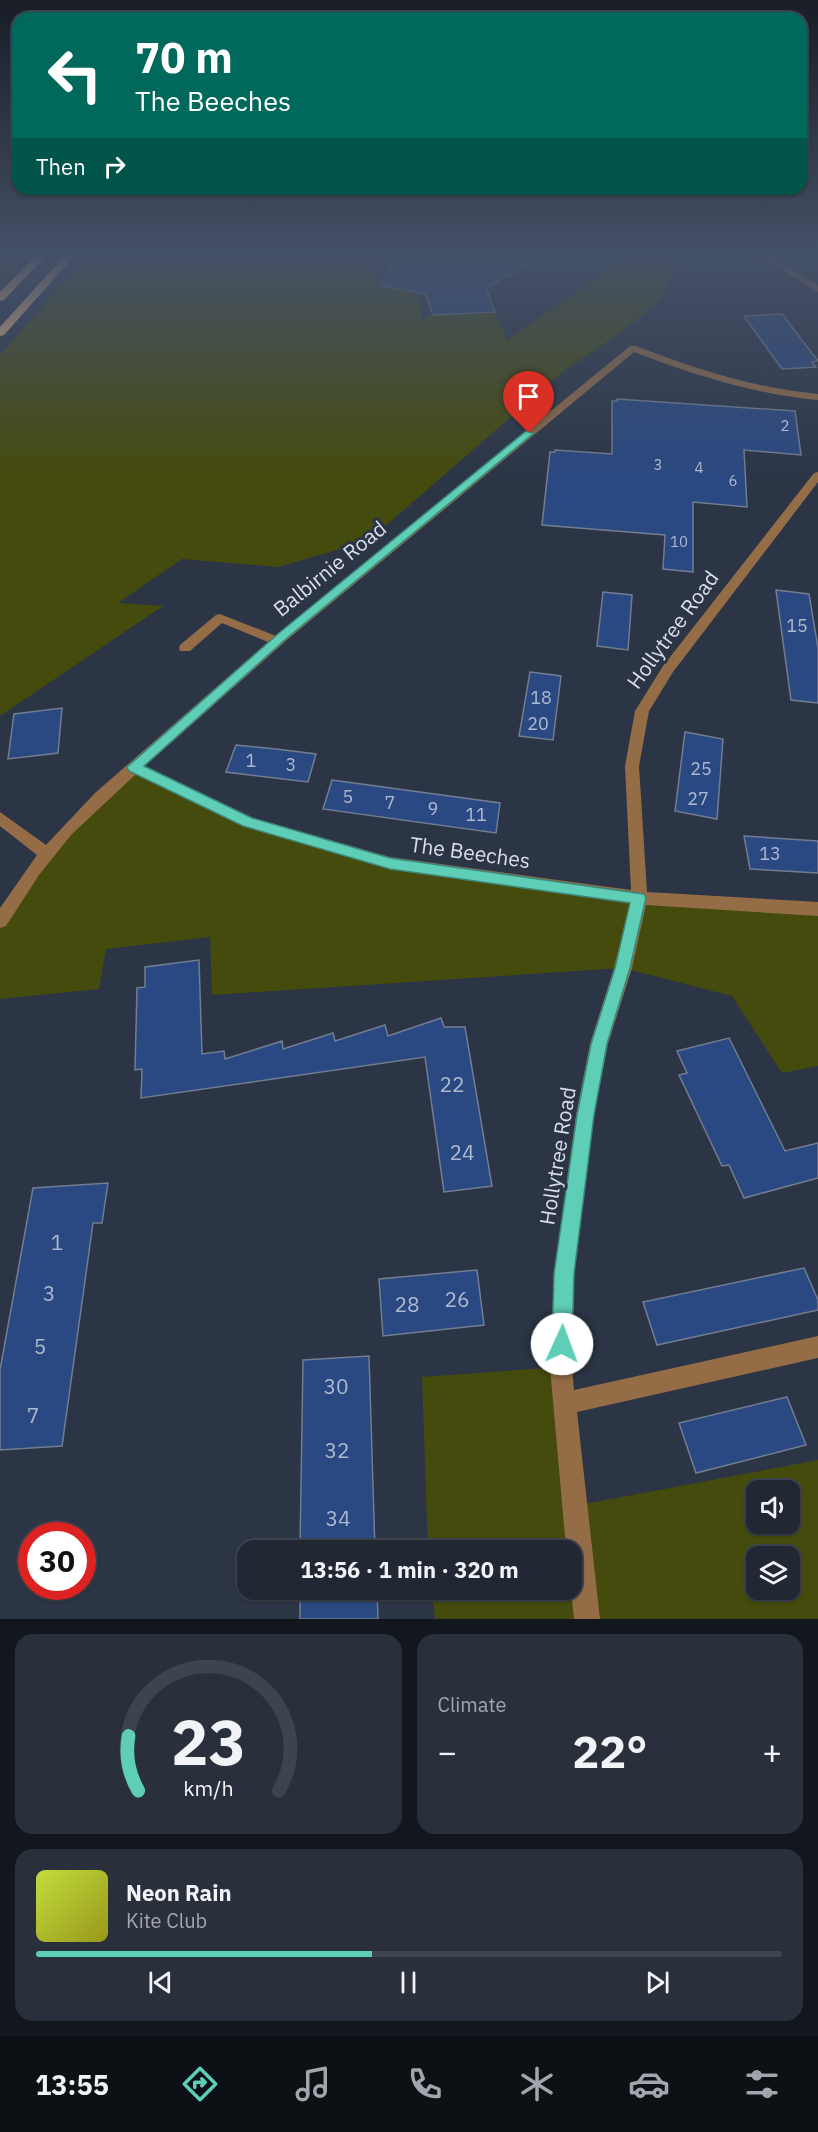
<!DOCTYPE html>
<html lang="en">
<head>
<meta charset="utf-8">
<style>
	body { margin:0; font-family:"IBM Plex Sans",sans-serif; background:#29303c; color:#f1f3f6; height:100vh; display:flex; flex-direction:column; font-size:22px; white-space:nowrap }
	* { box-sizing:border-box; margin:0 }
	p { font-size:20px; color:#a2a6ac }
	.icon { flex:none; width:33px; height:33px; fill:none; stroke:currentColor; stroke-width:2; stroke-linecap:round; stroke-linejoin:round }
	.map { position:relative; height:1619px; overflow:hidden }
	.side { display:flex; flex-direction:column; gap:15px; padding:15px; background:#12161d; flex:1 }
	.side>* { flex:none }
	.top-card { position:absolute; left:12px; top:12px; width:795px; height:183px; border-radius:18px; box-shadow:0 2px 4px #0004,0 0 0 2px #3e444f; background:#00695c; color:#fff; overflow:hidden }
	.tools { position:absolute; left:746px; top:1480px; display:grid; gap:12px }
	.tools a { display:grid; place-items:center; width:54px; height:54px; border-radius:12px; background:#212834; box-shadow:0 2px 4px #0004,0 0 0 2px #3e444f; font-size:30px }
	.speed { position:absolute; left:18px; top:1522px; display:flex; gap:12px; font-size:30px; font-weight:700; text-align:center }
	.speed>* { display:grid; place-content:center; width:78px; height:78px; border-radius:50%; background:#212834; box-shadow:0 2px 4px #0004,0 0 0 2px #3e444f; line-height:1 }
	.speed .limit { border:9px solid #d22; background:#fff; color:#111 }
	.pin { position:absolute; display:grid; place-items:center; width:51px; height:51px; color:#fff; margin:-62px -26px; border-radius:50% 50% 50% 0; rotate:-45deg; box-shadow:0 0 6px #0007 }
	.pin .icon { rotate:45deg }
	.me { position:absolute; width:66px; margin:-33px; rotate:2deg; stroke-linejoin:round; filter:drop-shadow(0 0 4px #0008) }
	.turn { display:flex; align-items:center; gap:21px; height:126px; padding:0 24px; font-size:27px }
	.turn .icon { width:78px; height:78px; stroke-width:2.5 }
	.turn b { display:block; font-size:42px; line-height:51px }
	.then { display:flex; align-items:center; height:57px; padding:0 24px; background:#0003; gap:12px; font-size:22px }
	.big { font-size:45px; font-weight:700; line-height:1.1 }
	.side .tile { flex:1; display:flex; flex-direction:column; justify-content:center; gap:9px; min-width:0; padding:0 21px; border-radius:18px; background:#29303c }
	.side .dial { align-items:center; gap:0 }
	.dial svg { height:156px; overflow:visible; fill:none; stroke:#3e444f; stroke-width:7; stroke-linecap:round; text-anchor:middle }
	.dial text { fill:#f1f3f6; stroke:none }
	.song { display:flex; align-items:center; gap:18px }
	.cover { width:72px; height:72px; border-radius:9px; background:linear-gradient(135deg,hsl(70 70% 55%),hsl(60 70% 35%)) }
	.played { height:6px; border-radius:3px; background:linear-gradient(90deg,#5eceb7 45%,#3e444f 45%) }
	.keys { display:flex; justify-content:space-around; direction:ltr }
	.heat { display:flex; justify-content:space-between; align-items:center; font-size:33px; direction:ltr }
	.side .tiles { flex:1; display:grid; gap:15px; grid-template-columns:1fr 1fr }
	.tile:last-child { grid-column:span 2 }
	.trip { position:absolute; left:237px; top:1540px; width:345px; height:60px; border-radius:18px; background:#212834; box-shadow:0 2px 4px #0004,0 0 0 2px #3e444f; font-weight:700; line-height:60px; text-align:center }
	.menu { display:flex; height:96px; justify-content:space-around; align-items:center; background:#0d1015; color:#a2a6ac }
	.menu .icon { width:42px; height:42px }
	.menu .selected { color:#5eceb7 }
	.menu b { font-size:27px; color:#f1f3f6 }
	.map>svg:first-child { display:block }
	.green { fill:#454b0c; fill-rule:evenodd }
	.building { fill:#2a4881; stroke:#727d90; stroke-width:1.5 }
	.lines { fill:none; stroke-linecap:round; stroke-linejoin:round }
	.minor { fill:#946d47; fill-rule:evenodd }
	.highway { fill:#fcc28b; fill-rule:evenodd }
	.route { fill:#5eceb7; stroke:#3d8677; stroke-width:1.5 }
	.labels { text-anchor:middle; stroke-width:6; stroke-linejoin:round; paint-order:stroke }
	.far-number-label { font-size:15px; fill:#adb9cf }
	.number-label { font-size:18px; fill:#adb9cf }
	.street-label { font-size:21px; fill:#d9dfe9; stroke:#2c3546 }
	.near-number-label { font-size:21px; fill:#adb9cf }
</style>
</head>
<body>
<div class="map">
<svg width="818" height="1619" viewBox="0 0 818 1619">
	<rect width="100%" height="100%" fill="#2c3546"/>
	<!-- green -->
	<path class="green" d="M0,253h25l-25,27z
		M90,253h310l-4,9 -24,2 1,10 8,8 31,9 5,4 6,24 10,-4 62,-3 12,28 126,-87 47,3 -19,43 -35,30 -61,41 -197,171 -90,26 -96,-8 -64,44 45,3 -163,110v-361z
		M134,767l114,55 142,41 249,35 179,11v157l-36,7 -50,-77 -109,-28 -411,27 -2,-58 -104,12 -7,40 -99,10v-78l33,-50z
		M561,1367l13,139 244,-46v159h-383l-3,-29h140v-39h-144l-6,-174zM756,1491h33v33h-33zM756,1557h33v33h-33z"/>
	<!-- building -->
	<path class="building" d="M400,253h47l3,9 37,-9h62l-63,35 9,24 -62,3 -7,-21 -46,-9z
		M782,314l36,47 -6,1 4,5 -34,2 -38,-53z
		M617,399l178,12 6,44 -57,-5 3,57 -54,-5v70l-30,-3 2,-34 -123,-10 8,-73h5v-2l57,4v-53h5z
		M776,590l33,4 9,54v55l-27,-3z
		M603,592l29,3 -4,55 -31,-4z
		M530,672l31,4 -8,64 -34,-4z
		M62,708l-4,45 -50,6 6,-45z
		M685,732l38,7 -6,80 -42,-8z
		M236,745l40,4 40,5 -8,28 -82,-10z
		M332,780l168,23 -4,30 -173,-24z
		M744,836l74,5v32l-68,-4z
		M199,960l3,94 22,-3 1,8 57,-18 1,8 50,-16 2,8 50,-16 3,11 53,-18 3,9h21l27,159 -48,6 -19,-135 -284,41 1,-29 -7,1 2,-82 8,-1v-20z
		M729,1038l56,113 33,-8v35l-74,20 -15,-33 -7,1 -43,-91 8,-2 -10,-22z
		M108,1183l-6,40h-9l-31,223 -62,4v-80l33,-182z
		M804,1268l14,32v10l-161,35 -14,-43z
		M477,1270l7,55 -101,11 -4,-57z
		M369,1356l6,195h-75l3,-191z
		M787,1397l19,48 -110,28 -17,-50z
		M300,1590h77l1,29h-78z"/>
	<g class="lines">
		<!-- minor -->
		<path class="minor" d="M755,253h9l54,32v7z
			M630,346h6c60,23 118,42 182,48v6c-64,-6 -124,-25 -184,-48l-346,287 -143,127 108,52 137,39 241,33 -6,-124 10,-55 28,-45 151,-193 4,-1v10l-145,190 -24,39 -10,55 8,126 171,10v14l-172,-11 -14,63 -24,76 -14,71 -20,159 -2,93 2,23 244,-54v22l-241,54 23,207h-26l-3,-29 1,-39h-6v-3l-16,-181 4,-93 22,-159 14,-71 24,-76 16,-65 -240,-34 -147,-43 -107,-52 -65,61 -32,40 -33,51 -6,2v-20l37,-53 -37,-29v-14l46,33 49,-52 173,-151 -46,-19 -32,28h-10l-1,-3 1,-3 36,-30 4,-1 56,22z"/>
		<!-- highway -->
		<path class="highway" d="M39,253h10l-45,47 -4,1v-9z
			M67,253h10l-73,82 -4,1v-9z"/>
	</g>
	<!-- sky -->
	<linearGradient id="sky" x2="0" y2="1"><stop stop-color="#181d26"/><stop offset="0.53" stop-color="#455168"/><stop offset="1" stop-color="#455168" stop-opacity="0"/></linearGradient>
	<rect width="818" height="479" fill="url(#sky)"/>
	<!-- route -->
	<path class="route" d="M526,431l8,2 -247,205 -143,128 108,52 138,40 254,36 2,4 -16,70 -23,76 -13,71 -20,159 -2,70 -3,7 -7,3 -7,-3 -3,-7 2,-70 23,-159 14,-71 24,-76 15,-65 -240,-34 -147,-43 -114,-55 -2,-4 152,-134z"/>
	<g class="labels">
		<!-- far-number labels -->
		<g class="far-number-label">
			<text x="785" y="431">2</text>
			<text x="658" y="470">3</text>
			<text x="699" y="473">4</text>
			<text x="733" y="486">6</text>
			<text x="679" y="547">10</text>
		</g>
		<!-- number labels -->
		<g class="number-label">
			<text x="797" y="632">15</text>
			<text x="541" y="704">18</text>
			<text x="538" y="730">20</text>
			<text x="251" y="767">1</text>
			<text x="291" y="771">3</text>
			<text x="701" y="775">25</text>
			<text x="348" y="803">5</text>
			<text x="698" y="805">27</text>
			<text x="390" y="809">7</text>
			<text x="433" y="815">9</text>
			<text x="476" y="821">11</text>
			<text x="770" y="860">13</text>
		</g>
		<!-- street labels -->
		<g class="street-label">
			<text transform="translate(330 569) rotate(-39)" y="7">Balbirnie Road</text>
			<text transform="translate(673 630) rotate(-54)" y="7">Hollytree Road</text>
			<text transform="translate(470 853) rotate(8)" y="7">The Beeches</text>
			<text transform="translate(558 1156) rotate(-81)" y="7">Hollytree Road</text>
		</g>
		<!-- near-number labels -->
		<g class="near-number-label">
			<text x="452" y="1092">22</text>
			<text x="462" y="1160">24</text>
			<text x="57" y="1250">1</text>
			<text x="49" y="1301">3</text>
			<text x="457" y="1307">26</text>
			<text x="407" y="1312">28</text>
			<text x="40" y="1354">5</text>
			<text x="336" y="1394">30</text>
			<text x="33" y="1423">7</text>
			<text x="337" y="1458">32</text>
			<text x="338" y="1526">34</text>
		</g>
	</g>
</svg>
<div class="tools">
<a><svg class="icon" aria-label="sound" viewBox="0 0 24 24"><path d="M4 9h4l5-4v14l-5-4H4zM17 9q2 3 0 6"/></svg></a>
<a><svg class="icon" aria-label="layers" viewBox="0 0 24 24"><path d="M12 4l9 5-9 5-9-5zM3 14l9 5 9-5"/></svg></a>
</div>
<div class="speed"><div class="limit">30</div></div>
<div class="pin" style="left:529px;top:433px;background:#d93025"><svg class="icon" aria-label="arrive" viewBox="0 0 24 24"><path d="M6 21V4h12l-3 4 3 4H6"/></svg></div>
<svg class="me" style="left:562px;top:1344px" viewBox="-20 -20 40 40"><circle r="19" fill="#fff"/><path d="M0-13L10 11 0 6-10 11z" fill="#5eceb7"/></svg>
<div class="trip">13:56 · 1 min · 320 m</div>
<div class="top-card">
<div class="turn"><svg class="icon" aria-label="left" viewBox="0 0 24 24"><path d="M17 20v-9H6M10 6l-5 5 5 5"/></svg><div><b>70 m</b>The Beeches</div></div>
<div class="then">Then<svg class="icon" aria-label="right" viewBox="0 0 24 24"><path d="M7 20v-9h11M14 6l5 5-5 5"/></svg></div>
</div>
</div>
<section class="side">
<div class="tiles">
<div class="tile dial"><svg viewBox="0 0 100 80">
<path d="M14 69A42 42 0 1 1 86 69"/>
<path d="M14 69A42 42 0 0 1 9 41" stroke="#5eceb7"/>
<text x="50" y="56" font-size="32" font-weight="700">23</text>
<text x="50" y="72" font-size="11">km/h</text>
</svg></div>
<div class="tile"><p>Climate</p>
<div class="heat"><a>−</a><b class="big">22°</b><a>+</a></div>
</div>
<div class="tile">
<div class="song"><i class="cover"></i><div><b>Neon Rain</b><p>Kite Club</p></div></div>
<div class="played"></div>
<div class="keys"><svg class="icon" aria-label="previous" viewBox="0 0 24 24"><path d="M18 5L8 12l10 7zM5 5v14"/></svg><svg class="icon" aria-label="pause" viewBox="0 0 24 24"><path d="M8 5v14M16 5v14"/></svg><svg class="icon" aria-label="next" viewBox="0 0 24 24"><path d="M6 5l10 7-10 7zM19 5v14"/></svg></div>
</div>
</div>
</section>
<nav class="menu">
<b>13:55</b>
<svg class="icon selected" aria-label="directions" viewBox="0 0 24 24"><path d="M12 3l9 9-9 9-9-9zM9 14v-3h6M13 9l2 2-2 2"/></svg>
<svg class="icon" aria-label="music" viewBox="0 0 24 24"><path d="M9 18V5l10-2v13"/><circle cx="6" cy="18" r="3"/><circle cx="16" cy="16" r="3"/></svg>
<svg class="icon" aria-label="phone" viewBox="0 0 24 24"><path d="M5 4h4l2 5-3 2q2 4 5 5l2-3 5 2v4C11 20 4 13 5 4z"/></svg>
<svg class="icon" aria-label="climate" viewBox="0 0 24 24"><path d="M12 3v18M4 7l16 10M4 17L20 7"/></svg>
<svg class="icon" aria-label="car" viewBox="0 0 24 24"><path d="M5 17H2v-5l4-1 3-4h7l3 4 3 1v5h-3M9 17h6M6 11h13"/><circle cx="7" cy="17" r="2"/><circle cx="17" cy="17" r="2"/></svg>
<svg class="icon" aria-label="filters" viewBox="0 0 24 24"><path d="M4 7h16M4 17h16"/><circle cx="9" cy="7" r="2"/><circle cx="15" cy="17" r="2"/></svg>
</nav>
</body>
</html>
